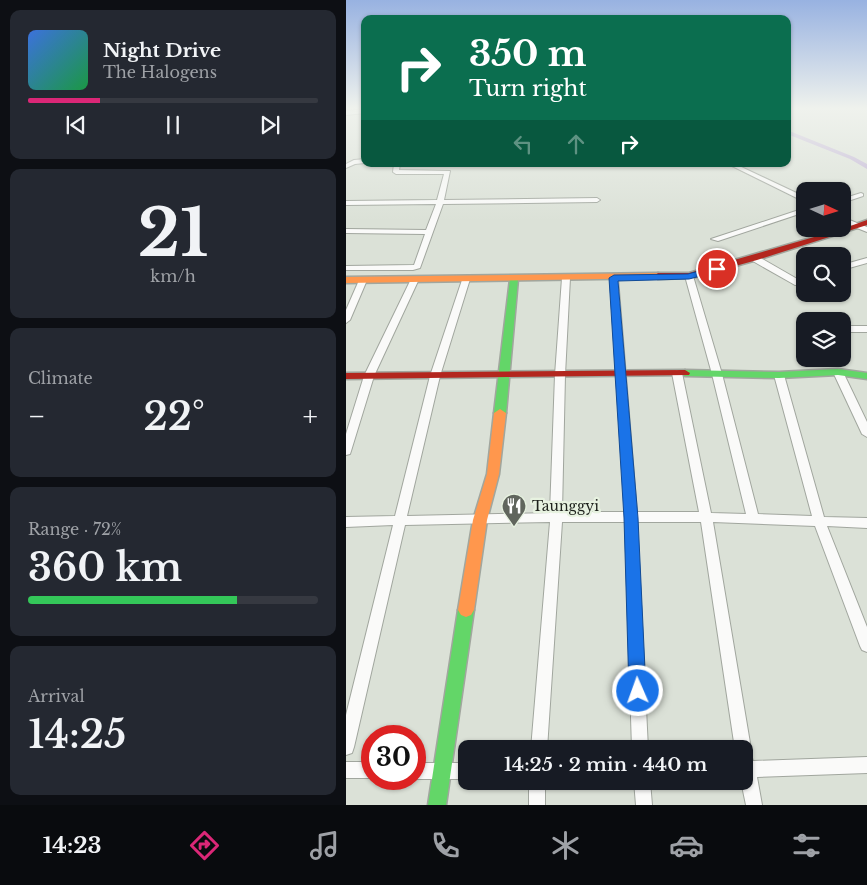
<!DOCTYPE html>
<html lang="en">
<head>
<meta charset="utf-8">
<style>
	body { margin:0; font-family:"Libre Baskerville",serif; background:#242831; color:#f1f3f6; height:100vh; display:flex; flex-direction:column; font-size:19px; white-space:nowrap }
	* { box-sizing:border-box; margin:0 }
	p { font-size:16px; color:#9ea1a6 }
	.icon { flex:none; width:28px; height:28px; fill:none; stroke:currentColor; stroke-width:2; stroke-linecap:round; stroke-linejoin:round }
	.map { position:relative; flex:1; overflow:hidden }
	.panel { display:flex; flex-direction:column; gap:10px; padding:10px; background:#0d0f14; width:346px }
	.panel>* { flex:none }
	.hud { position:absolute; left:15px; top:15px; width:430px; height:152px; border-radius:10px; box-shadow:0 1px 4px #0004; background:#0b6e4f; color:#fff; overflow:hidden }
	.needle { width:32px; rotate:94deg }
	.tools { position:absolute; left:450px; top:182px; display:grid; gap:10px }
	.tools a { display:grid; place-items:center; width:55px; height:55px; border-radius:10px; background:#171b24; box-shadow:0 1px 4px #0004; font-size:25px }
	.speed { position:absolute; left:15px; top:725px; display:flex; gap:10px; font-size:25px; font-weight:700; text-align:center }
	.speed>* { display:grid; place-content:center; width:65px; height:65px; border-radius:50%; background:#171b24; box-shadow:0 1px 4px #0004; line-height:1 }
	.speed .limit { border:8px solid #d22; background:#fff; color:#111 }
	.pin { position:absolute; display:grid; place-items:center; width:42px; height:42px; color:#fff; margin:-21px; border:2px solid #fff; border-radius:50%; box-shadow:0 1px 5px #0007 }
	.me { position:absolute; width:55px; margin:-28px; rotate:358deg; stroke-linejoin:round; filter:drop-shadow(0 0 4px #0008) }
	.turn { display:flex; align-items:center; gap:18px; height:105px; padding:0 25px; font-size:22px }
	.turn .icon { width:65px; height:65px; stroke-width:2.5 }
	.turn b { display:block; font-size:35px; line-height:42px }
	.lanes { display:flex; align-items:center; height:48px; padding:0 25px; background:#0003; justify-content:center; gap:25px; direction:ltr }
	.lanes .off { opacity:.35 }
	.big { font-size:38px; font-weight:600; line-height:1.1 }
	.panel .tile { flex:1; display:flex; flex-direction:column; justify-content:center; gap:8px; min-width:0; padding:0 18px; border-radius:10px; background:#242831 }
	.panel .dial { align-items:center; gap:0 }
	.dial b { font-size:65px; line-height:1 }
	.song { display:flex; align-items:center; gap:15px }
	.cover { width:60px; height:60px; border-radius:8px; background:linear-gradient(135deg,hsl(220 70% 55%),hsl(140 70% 35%)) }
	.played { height:5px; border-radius:2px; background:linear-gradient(90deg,#db2777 25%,#363941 25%) }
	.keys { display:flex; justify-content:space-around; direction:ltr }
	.heat { display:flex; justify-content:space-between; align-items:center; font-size:28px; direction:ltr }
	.charge { height:8px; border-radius:4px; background:linear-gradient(90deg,#34c759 72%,#363941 0) }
	.trip { position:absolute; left:112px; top:740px; width:295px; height:50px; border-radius:10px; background:#171b24; box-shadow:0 1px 4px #0004; font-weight:600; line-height:50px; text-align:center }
	.tab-bar { display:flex; height:80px; justify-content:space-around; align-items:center; background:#090b0e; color:#9ea1a6 }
	.tab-bar .icon { width:35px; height:35px }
	.tab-bar .selected { color:#db2777 }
	.tab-bar b { font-size:22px; color:#f1f3f6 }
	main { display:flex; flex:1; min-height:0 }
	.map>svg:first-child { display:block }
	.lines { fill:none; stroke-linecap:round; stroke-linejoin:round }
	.canal { fill:#c0b0d6; fill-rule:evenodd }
	.street-casing { stroke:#a1a69e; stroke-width:2 }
	.fast-casing { stroke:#a1a69e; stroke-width:3 }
	.slow-casing { stroke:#a1a69e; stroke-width:3 }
	.jam-casing { stroke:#a1a69e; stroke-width:3 }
	.street { fill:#fafaf9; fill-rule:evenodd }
	.fast { fill:#63d668; fill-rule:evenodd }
	.slow { fill:#ff974d; fill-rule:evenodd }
	.jam { fill:#b3261e; fill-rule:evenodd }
	.route { fill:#1a73e8; stroke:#114b97 }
	.labels { text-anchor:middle; stroke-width:4.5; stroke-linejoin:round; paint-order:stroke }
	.poi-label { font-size:14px; fill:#1e221c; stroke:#e7f2e0; text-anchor:start }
</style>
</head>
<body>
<main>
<section class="panel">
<div class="tile">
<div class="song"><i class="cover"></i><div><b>Night Drive</b><p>The Halogens</p></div></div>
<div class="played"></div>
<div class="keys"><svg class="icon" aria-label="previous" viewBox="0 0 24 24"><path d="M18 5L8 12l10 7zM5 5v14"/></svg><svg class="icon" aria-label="pause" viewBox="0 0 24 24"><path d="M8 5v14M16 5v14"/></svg><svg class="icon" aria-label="next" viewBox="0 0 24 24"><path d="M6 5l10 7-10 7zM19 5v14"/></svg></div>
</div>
<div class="tile dial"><b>21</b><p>km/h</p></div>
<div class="tile"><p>Climate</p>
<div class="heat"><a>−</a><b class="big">22°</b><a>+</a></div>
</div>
<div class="tile"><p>Range · 72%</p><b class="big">360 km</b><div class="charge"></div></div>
<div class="tile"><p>Arrival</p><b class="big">14:25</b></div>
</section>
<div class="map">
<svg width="521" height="805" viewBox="0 0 521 805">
	<rect width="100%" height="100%" fill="#dbe1d7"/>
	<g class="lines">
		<!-- canal -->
		<path class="canal" d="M441,130l67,27 13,7v5l-17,-10 -63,-25z"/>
		<defs>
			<path id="street" d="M19,109v4l-19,2v-4z
				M19,159v4l-10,1 -9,4v-4l8,-4z
				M48,164h6l-1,6 51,1 -6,29 153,-2 3,2 -3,2 -154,2 -23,64 -7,2h-67v-4l68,-1 11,-31 -79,-1v-4l80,1 10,-26 -90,1v-4l91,-1 7,-26h-48l-3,-2z
				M382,164h7l70,33v5z
				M515,193l2,1v2l-21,7v-4z
				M459,208v4l-87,29 -7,-2z
				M496,217l25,10v5l-25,-10z
				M405,256h6l42,24 6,-1v5l-10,1 -44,-25z
				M521,258v5l-25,7v-5z
				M340,274h3l4,2 29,98 36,140 54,2 -38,-141 5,-3 5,3 40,142 43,1v10l-40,-2 40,101v25l-5,-2 -2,-4 -45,-120 -102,-4 38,227 -1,3 3,9 114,-4v16l-110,4 5,28h-16l-5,-24h4v-32h-10l-34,-227h-64l11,227h-16l-7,-227h-63l-15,227h-16l19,-227 -145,3 -51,222 -2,6 -6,2v-40l47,-190 -47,2v-10l49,-1 35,-140 33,-99h3l4,2 -30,97 -33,140 143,-3 5,-138 7,-97 4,-2 4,2 -5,97 -3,137h63l-15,-234 4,-2 4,2 19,234h62l-27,-139 5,-3 5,3 29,140 35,1 -34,-140 -27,-98z
				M66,277h3l4,2 -45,97 -23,75 -1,3 -4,1v-21l18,-58z
				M14,278h3l4,2 -17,40 -4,3v-13z
				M496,326h25v6h-25z
				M492,369l5,3 24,50v15l-5,-3 -29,-62z
				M0,762h26v16h-26z
				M69,763h52v16h-52z
				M183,781h16v24h-16z
				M288,781h16l2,24h-16z"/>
			<path id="fast" d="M168,276l4,3 -12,134 -6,4 -6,-4 16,-134z
				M492,369l29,4v6l-29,-4 -59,3 -94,-2 -5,-3 5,-3 94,2z
				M120,603l5,2 3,5 -28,195h-18l30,-195 3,-5z"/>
			<path id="slow" d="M312,273l3,1v4l-315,5v-6z
				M154,409l6,4 -7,61 -12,46 -13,90 -3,5 -5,2 -5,-2 -3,-5 15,-90 14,-46 7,-61z"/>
			<path id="jam" d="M521,220v5l-110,35 -65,18 -34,1 -4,-3 4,-3h31l153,-44z
				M339,370l5,3 -1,2 -343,4v-6z"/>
		</defs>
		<!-- street casing -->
		<use href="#street" class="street-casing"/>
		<!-- fast casing -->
		<use href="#fast" class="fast-casing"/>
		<!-- slow casing -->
		<use href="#slow" class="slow-casing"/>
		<!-- jam casing -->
		<use href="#jam" class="jam-casing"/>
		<!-- street -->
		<use href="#street" class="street"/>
		<!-- fast -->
		<use href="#fast" class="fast"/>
		<!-- slow -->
		<use href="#slow" class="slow"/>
		<!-- jam -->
		<use href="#jam" class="jam"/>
	</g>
	<!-- sky -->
	<linearGradient id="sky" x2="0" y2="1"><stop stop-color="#98b2e1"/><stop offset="0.49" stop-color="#eff2ed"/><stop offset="1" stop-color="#eff2ed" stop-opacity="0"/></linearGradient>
	<rect width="521" height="221" fill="url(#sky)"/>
	<!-- route -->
	<path class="route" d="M371,266l3,1v4l-31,8 -71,2 20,237 8,173 -2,6 -6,2 -6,-2 -3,-6 -5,-173 -15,-240 5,-3 74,-1z"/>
	<!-- icons -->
	<defs>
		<symbol id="restaurant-pin" viewBox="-11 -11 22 30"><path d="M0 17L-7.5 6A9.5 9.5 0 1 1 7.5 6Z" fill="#60655d" stroke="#e7f2e0"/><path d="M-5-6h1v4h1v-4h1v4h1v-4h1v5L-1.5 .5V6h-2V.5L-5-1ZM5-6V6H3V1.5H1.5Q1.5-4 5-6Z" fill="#fff"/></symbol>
	</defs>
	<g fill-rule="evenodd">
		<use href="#restaurant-pin" x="154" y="492" width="28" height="38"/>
	</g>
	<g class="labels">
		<!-- poi labels -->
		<g class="poi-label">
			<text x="186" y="511">Taunggyi</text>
		</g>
	</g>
</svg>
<div class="tools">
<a><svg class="needle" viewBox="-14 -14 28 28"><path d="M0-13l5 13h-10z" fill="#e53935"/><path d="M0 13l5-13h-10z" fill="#9ea1a6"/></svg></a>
<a><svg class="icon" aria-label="search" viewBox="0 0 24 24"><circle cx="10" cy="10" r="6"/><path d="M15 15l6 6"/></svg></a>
<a><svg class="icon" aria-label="layers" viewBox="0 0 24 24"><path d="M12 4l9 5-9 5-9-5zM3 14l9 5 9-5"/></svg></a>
</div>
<div class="speed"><div class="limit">30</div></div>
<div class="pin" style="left:371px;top:269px;background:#d93025"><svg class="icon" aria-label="arrive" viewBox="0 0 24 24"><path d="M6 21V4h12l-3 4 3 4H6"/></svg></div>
<svg class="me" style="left:292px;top:691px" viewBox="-20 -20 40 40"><circle r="17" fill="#1a73e8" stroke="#fff" stroke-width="3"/><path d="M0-11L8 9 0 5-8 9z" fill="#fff"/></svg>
<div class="trip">14:25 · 2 min · 440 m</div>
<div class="hud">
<div class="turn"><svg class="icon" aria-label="right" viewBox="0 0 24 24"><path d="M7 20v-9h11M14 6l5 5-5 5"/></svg><div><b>350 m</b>Turn right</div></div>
<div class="lanes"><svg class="icon off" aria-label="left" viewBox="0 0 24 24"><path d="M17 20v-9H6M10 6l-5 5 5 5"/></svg><svg class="icon off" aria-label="ahead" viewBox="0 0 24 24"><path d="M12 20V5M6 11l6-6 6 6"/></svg><svg class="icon" aria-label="right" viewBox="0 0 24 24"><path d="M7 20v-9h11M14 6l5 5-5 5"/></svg></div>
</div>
</div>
</main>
<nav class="tab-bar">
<b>14:23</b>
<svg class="icon selected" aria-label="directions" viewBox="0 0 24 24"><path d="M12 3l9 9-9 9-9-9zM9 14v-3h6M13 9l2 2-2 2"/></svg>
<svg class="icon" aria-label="music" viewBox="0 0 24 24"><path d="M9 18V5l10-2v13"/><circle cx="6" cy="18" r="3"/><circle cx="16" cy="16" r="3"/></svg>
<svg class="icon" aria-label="phone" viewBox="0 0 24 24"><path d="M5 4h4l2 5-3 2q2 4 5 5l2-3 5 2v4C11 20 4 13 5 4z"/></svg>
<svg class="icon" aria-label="climate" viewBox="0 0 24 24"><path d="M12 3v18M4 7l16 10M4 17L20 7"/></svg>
<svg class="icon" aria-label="car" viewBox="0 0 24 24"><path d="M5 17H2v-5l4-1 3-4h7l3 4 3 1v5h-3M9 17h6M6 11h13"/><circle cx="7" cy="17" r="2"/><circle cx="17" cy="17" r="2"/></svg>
<svg class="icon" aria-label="filters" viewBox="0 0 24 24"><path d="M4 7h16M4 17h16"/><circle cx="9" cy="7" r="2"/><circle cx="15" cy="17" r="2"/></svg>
</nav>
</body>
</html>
